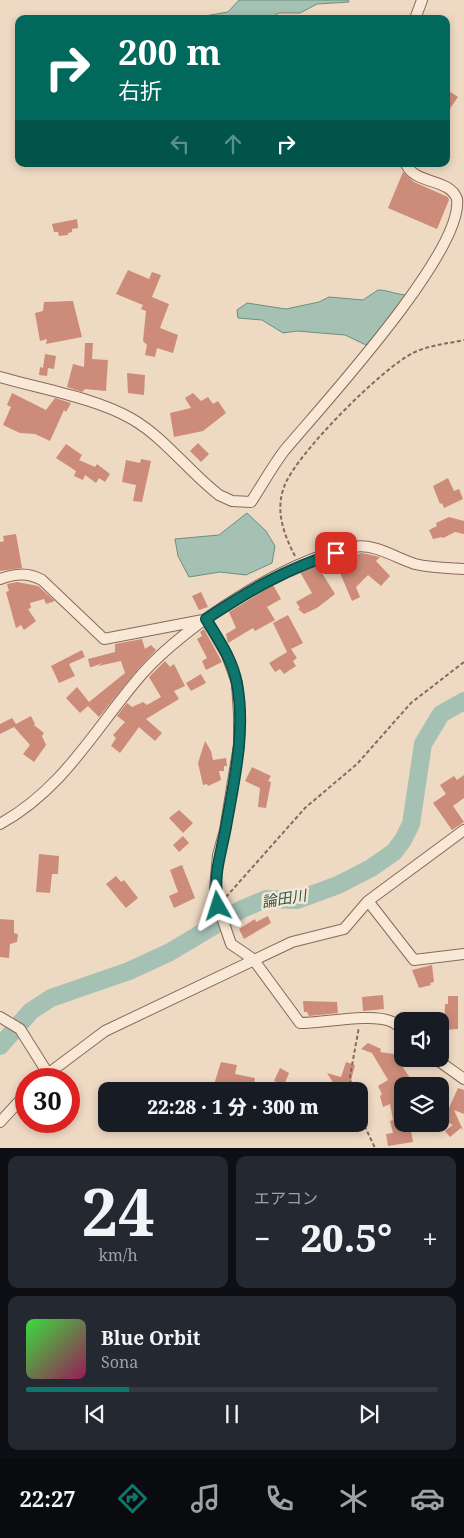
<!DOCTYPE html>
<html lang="ja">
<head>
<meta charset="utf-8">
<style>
	body { margin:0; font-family:"Noto Serif","Noto Sans JP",serif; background:#242831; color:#f1f3f6; height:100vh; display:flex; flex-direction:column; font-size:19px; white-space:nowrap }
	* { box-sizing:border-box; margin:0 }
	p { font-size:16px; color:#9ea1a6 }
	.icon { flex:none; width:28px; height:28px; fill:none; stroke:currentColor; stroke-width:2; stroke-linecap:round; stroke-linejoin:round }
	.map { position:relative; height:1148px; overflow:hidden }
	.panel { display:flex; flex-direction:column; gap:8px; padding:8px; background:#0d0f14; flex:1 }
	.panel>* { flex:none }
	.hud { position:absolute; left:15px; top:15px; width:435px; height:152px; border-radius:10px; box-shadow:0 2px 8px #0003; background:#00695c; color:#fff; overflow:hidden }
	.controls { position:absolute; left:394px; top:1012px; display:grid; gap:10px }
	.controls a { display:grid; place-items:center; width:55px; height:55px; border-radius:10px; background:#171b24; box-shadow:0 2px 8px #0003; font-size:25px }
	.speed { position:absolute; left:15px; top:1068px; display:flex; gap:10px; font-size:25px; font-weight:700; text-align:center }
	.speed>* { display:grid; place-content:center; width:65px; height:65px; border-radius:50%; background:#171b24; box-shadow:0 2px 8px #0003; line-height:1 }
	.speed .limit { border:8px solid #d22; background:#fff; color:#111 }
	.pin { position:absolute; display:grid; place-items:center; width:42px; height:42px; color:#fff; margin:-21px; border-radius:10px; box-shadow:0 2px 8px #0006 }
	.me { position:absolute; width:55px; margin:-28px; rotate:354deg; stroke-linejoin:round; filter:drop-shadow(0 0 4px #0008) }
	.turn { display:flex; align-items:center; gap:18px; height:105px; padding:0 20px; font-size:22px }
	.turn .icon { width:65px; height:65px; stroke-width:2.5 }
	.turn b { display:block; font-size:35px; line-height:42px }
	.lanes { display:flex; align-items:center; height:48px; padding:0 20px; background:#0003; justify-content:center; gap:25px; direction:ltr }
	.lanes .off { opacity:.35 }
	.big { font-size:38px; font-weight:800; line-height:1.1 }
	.panel .card { flex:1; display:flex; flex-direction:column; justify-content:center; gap:8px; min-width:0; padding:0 18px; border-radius:10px; background:#242831 }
	.panel .dial { align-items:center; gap:0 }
	.dial b { font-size:65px; line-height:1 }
	.song { display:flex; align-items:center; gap:15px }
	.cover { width:60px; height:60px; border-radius:8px; background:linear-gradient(135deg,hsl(120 70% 55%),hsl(330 70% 35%)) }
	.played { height:5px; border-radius:2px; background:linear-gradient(90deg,#0f766e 25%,#363941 25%) }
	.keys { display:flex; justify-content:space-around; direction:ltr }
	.heat { display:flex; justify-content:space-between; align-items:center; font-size:28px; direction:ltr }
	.panel .tiles { flex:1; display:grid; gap:8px; grid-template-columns:1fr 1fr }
	.card:last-child { grid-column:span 2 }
	.trip { position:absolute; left:98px; top:1082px; width:270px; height:50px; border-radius:10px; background:#171b24; box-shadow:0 2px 8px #0003; font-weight:800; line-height:50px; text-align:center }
	.tab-bar { display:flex; height:80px; justify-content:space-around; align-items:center; background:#090b0e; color:#9ea1a6 }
	.tab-bar .icon { width:35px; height:35px }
	.tab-bar .selected { color:#0f766e }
	.tab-bar b { font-size:22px; color:#f1f3f6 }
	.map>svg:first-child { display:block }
	.water { fill:#a5c1b4; stroke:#6c8f80 }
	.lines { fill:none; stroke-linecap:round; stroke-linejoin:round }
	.river { stroke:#a5c1b4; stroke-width:18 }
	.building { fill:#cc8c79 }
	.minor-casing { stroke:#886a5a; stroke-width:12 }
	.path { stroke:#886a5a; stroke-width:2; stroke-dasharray:4 2.5; stroke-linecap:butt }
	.minor { stroke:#f9e8d6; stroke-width:10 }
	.route-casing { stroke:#0a4d48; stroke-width:12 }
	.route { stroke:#0f766e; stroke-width:9 }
	.labels { text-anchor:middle; stroke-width:5; stroke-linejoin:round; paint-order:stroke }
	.water-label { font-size:15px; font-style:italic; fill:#2d584d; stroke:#f5e5d3 }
</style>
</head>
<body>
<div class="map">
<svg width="464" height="1148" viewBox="0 0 464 1148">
	<rect width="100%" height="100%" fill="#eed9c3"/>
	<!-- water -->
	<path class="water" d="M239,0h109l1,2 -32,2 -17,9h-21l-11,6h-66l3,-3 23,-4z
		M378,290c11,0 18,5 31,5l-43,50 -21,-10 -48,-4 -14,2 -21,-13 -24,-2 -1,-8 10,-7 39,6 33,-7 10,-5 34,3z
		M247,513l19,18 9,15 -3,17 -26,12 -26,-3 -31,5 -11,-21 -3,-17 44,-4z"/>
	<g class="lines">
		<!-- river -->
		<path class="river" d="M0,1046l31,-35 20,-13 78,-27 41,-19 72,-43 24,-10 31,1 41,-15 33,-17 23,-16 9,-12 8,-16 12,-80 18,-30 23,-13"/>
	</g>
	<!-- building -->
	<path class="building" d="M446,89l12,8 -12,17z
		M403,172l11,10 34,15 1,3 -12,29 -49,-21z
		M77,219l1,9 -6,1v3l-4,1v2l-9,1 -1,-4h-4l-2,-8z
		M128,270l21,9 3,-7 9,3 -9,22 17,7 -9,24 18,7 -5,18 -16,-5 -2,9 -10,-2 2,-10 -4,-4 3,-30 -5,-2 2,-4 -27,-11z
		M73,301l9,36 -36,7 1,-5 -7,2 -5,-28 8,-2 1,-9z
		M85,343h8l-1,16 16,1 -2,31 -21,-2 -3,3 -15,-5 6,-23 11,3z
		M45,354l11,2 -2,13 -6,-1 -1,8 -8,-1 1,-8 3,1z
		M127,373l18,2 -1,20 -16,-2z
		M12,393l34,17 9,-12 16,5 -5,9 -2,-2 -14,31 -15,-7 -15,-1 -17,-8 8,-18 -4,-2z
		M193,393l8,8 7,-4 5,7 5,-3 8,12 -23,18 -29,6 -4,-24 21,-5 -6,-10z
		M198,443l11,11 -8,8 -11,-11z
		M66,444l16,11 -3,5 16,7 2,-3 13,10 -5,8 -6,-4 -3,5 -11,-8 -2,5 -9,-4 2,-5 -20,-13z
		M141,459l10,2 -9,41 -9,-1 3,-16 -14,-3 4,-22 14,3z
		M448,478l6,13 5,-2 4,10 -19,9 -2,-5 -2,1 -7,-18z
		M449,517l15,4v13l-9,-2 -12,6 -1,-1 -9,2 -4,-9 8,-4 -1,-3z
		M16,534l6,34 -22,3v-29l4,-1 -1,-5z
		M362,553l18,4 -4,4 14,15 -9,10 -13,-11 -12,12 4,10 -8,4 -18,-42z
		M317,565l18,29 -18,14 -13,6 -6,-5 2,-1 -4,-6 16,-9 -12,-21z
		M17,582l21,4 17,15 -9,3 -2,-5 -14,4 1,5 -3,1 8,12 -12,9 -3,-5 -5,3 -10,-36 3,-1 -2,-7z
		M273,585l8,14 -14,8 8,13 -20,11 -2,-3 -25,15 -2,-9 10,-6 -7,-16z
		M201,592l7,15 -9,3 -7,-14z
		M288,615l15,28 -12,6 6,9 -4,3 3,5 -12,8 -4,-5 -5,3 -6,-9 18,-11 -14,-29z
		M204,629l18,33 -16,8 -4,-9 5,-3 -10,-19 5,-3 -2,-4z
		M142,639l3,10 6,-4 5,5 -19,20 -38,47 -11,-11 -8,7 -14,-15 11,-11 12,15 36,-29 -4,-12 -23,5 4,-3 -10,4h-2l-2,-8 27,-7v-8z
		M82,650l3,7 -16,7 6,12 -16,7 -8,-17z
		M165,661l5,6 4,-3 11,22 -11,5 5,8 -33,20 16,14 -7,8 -16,-14 -19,26 -9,-7 5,-8 -3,-3 12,-13 -8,-6 10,-13 5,4 11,-5 4,3 14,-8 -12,-20z
		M201,674l5,9 -15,8 -5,-8z
		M31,716l4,8 -1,1 10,8 -2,3 4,9 -12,17 -11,-8 7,-9 -16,-18 -14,7v-10l12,-6 4,6z
		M205,741l6,10 2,9 13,-2 1,8h-3v5h-5l2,9 -13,6 -1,-2 -4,1 -5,-22z
		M252,767l19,9 -3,5 3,1 -5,26 -8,-1 2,-19 -15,-7z
		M464,775v23l-11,8 11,16 -12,8 -19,-27 13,-9 -6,-9 14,-9 3,4z
		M179,810l14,13 -10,10 -14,-15z
		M183,836l6,7 -10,9 -6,-7z
		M39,854l20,2 -1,18h-6l-2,19 -14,-1z
		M182,865l13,33 -21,10 -5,-12 9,-4 -8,-22z
		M116,876l5,6 3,-2 14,18 -12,10 -20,-24z
		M268,916l3,7 -27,16 -5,-10 16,-10 1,3z
		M0,919l14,1v13l4,1 -1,8 -7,2 -1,14 -9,-1z
		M432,965l2,17 -4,1 1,2 -12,3 -7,-18z
		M383,995l1,14 -21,2 -1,-14z
		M448,996h10v33l-14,1 1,-26h3z
		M303,1001l34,1 1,11 -29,3 -2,-4h-3z
		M368,1043l13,6 -1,3 14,2 18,27 -10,5v38h8l3,18 -25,4 -2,-12 7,-1 -3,-12 3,-1 -3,-16 -7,3 -3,-11 2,-2 -4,-8 10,-6 -16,-27 -11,-4z
		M221,1062l16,3 -2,9 20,4 -1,8 -13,-2v7h-29z
		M346,1062l9,3 -6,23 -21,3 6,-7 -7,-11 14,4z
		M280,1068l9,5 -5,12 -10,-4z
		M458,1088l6,2v24l-10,-4 9,20 -2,-2 -11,9 -5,-6 8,-6 -13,-6v-15l9,4z"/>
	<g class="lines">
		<defs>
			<path id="minor" d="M415,19l7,-19
				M0,377c41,12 96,21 132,42 33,19 57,53 87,76l13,6 19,1c11,-17 21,-35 33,-51 35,-42 180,-199 173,-252 -7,-21 -42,-14 -51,-35
				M0,579c15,-5 27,-7 42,1l62,59 99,-19
				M206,619l21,36 10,28 2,31v31l-14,85 -7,25 -3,33 3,18 13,38 22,15 47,64c23,0 71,-10 90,-2 4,1 9,6 12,8
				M0,824c65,-36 95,-96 142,-150 44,-50 146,-115 212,-127 20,-4 42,11 61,17 16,4 33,4 49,5
				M368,901l46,59 50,-6
				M0,1017l20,12 27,43
				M436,1059l28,20
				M41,1079l64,-48 187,-89 52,-13 24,-28 96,-71
				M0,1122l26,-28"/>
		</defs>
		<!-- minor casing -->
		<use href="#minor" class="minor-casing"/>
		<!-- path -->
		<path class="path" d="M295,556c-11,-21 -20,-45 -11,-69 11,-32 98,-119 129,-134 16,-8 33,-9 51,-13
			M226,897l79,-89 52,-44 54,-61 53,-41
			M352,1091l-2,-15 9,-49
			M359,1114l16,34"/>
		<!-- minor -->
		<use href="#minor" class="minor"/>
	</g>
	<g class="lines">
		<defs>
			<path id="route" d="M218,906c-5,-33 2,-47 8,-79 8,-46 20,-96 11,-143 -4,-24 -19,-45 -31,-65 44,-29 80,-50 130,-66"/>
		</defs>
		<!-- route casing -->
		<use href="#route" class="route-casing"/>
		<!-- route -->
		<use href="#route" class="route"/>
	</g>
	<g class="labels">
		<!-- water labels -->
		<g class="water-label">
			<text transform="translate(284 899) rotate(-9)" y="5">論田川</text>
		</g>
	</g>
</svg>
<div class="controls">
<a><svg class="icon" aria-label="sound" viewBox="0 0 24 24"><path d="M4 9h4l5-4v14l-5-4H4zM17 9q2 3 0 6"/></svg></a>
<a><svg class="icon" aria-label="layers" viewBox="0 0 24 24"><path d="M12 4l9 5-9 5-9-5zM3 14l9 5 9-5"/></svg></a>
</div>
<div class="speed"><div class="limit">30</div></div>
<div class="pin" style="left:336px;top:553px;background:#d93025"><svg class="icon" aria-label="arrive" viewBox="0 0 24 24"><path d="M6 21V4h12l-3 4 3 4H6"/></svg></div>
<svg class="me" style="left:218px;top:906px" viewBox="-20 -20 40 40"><path d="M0-17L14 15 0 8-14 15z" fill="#0f766e" stroke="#fff" stroke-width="4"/></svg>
<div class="trip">22:28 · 1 分 · 300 m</div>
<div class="hud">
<div class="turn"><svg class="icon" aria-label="right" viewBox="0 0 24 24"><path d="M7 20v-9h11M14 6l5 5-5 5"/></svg><div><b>200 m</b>右折</div></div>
<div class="lanes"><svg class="icon off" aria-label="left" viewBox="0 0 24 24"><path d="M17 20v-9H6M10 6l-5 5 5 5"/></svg><svg class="icon off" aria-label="ahead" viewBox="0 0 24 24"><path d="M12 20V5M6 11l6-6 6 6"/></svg><svg class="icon" aria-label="right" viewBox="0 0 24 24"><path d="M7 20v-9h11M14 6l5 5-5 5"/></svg></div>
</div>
</div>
<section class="panel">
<div class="tiles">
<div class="card dial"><b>24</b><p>km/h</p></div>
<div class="card"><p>エアコン</p>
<div class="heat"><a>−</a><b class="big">20.5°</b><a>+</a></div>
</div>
<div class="card">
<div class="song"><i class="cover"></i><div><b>Blue Orbit</b><p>Sona</p></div></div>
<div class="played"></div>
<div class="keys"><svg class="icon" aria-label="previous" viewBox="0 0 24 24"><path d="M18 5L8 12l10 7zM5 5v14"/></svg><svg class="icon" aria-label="pause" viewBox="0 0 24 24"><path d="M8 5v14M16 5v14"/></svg><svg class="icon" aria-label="next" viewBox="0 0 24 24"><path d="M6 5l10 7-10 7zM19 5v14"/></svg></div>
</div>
</div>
</section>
<nav class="tab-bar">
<b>22:27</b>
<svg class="icon selected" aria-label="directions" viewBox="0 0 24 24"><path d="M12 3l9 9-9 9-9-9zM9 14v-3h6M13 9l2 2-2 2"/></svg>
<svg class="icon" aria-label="music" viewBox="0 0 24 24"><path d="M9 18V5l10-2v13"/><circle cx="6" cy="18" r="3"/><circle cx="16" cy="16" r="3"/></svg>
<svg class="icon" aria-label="phone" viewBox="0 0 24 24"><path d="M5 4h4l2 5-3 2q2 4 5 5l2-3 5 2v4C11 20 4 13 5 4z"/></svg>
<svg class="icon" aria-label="climate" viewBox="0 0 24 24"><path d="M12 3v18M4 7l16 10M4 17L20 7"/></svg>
<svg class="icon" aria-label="car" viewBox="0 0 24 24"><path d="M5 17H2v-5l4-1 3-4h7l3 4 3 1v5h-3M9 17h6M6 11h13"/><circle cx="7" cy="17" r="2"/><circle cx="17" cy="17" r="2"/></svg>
</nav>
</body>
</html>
